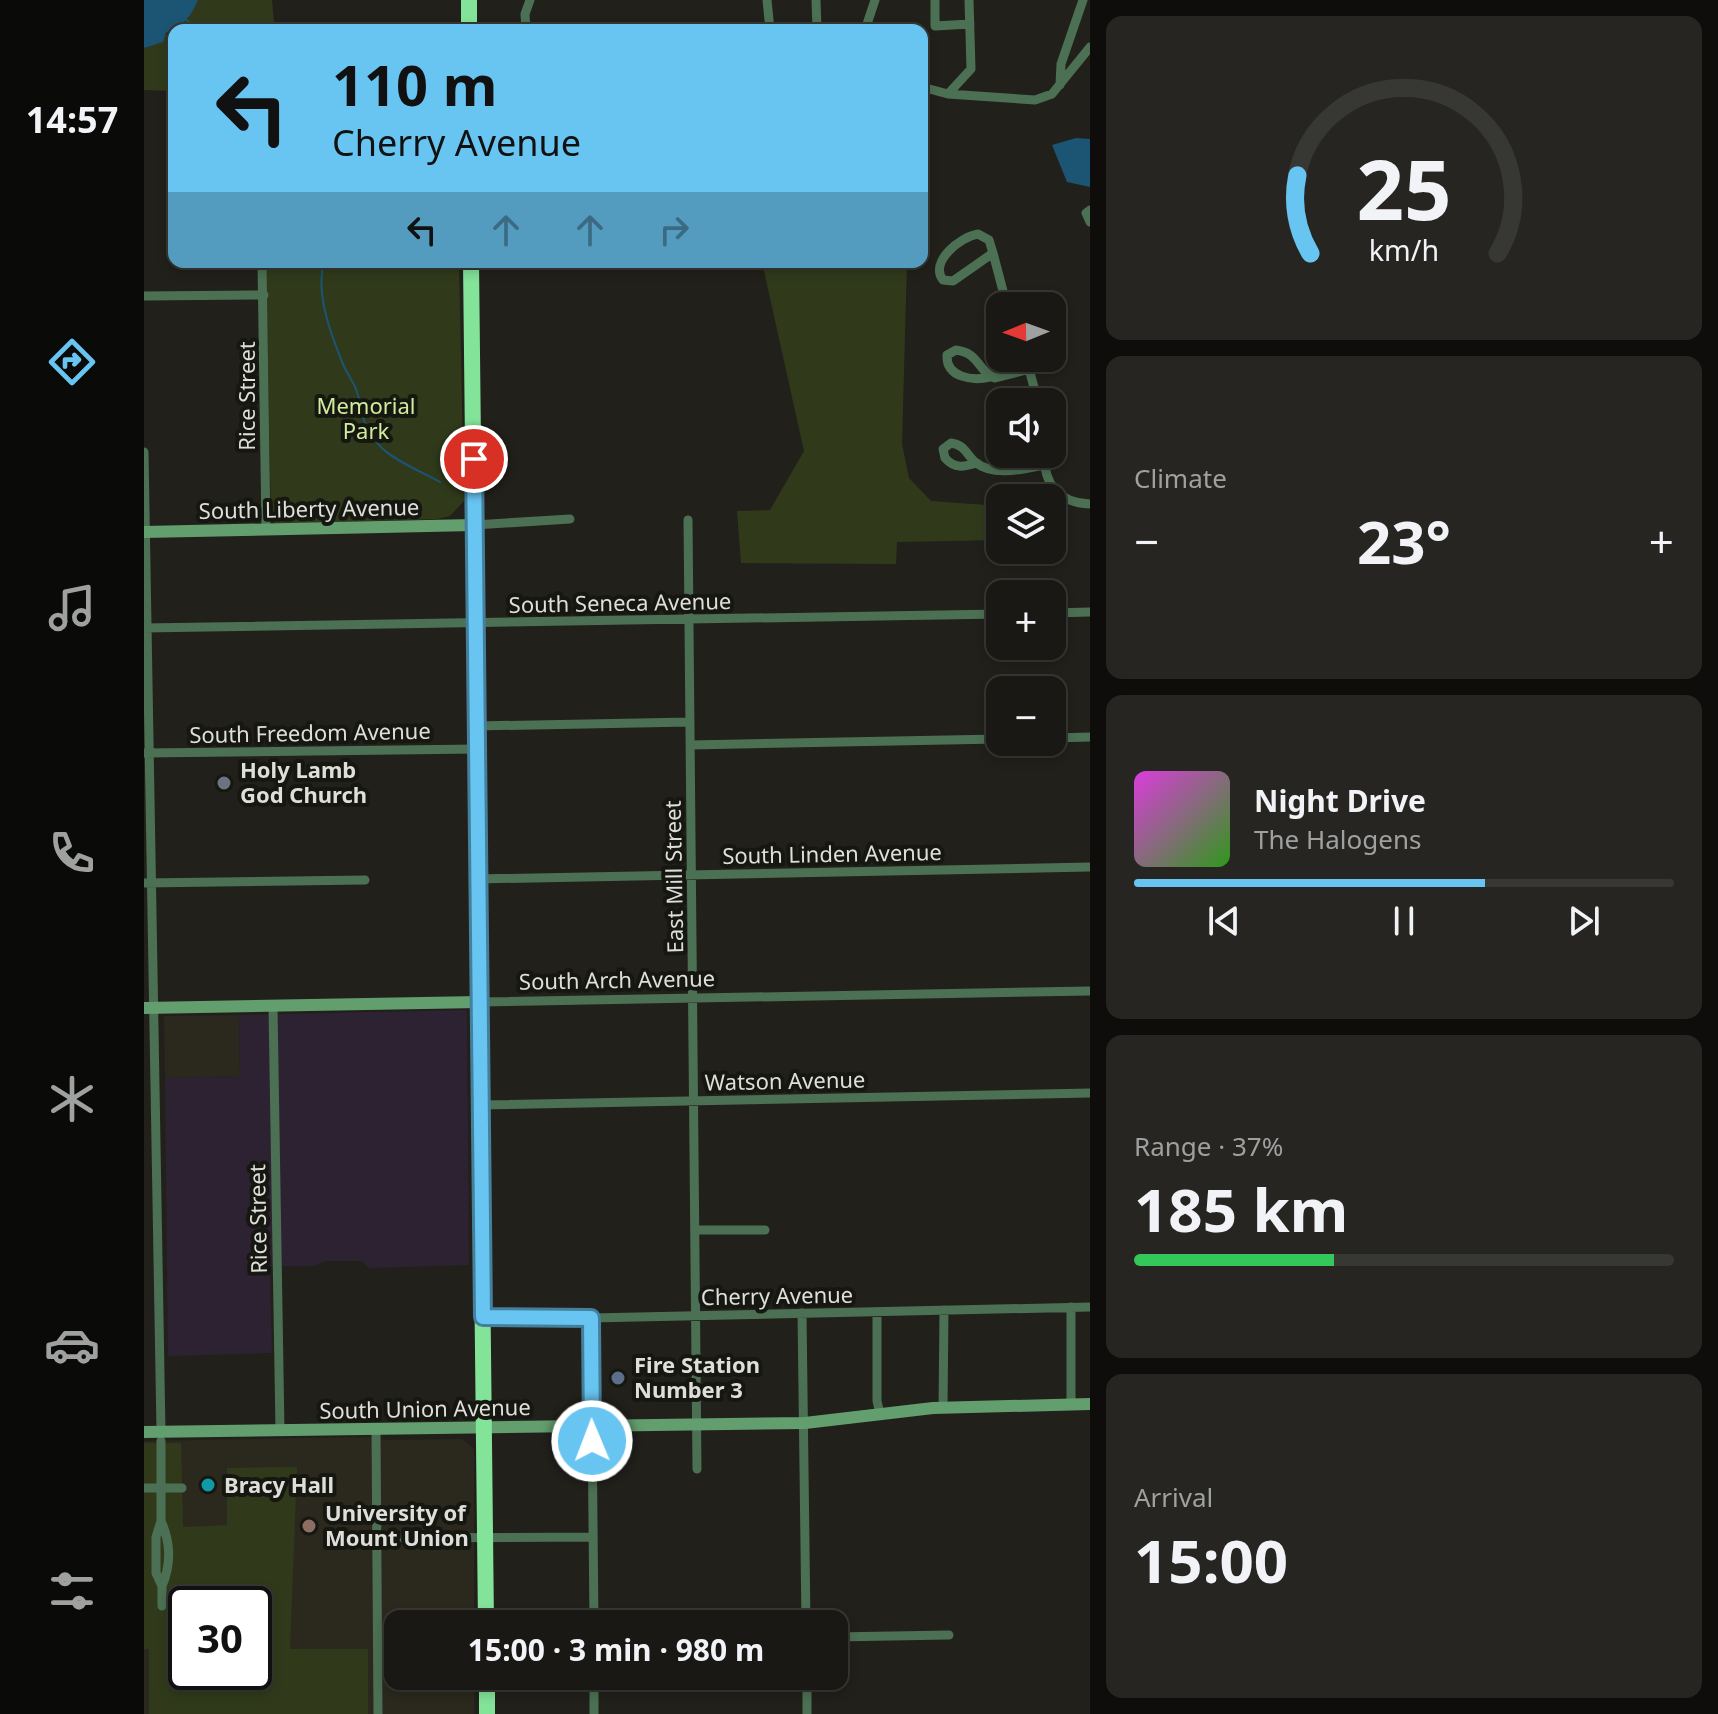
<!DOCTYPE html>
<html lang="en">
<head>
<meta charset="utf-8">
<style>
	body { margin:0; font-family:"Noto Sans",sans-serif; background:#262522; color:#f1f3f6; height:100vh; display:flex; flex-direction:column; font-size:30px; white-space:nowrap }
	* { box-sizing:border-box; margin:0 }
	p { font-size:26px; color:#9fa0a0 }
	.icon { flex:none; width:44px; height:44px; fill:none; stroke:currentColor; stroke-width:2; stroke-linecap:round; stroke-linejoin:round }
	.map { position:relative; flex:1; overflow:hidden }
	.drawer { display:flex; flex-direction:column; gap:16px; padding:16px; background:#0e0d0b; width:628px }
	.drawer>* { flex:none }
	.guide { position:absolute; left:24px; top:24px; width:760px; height:244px; border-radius:16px; box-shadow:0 4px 12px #0003,0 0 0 2px #373734; background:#68c4f0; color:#111; overflow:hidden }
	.needle { width:52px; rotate:269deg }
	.tools { position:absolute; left:842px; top:292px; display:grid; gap:16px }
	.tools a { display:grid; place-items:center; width:80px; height:80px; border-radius:16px; background:#191814; box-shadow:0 4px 12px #0003,0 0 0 2px #373734; font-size:40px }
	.speed { position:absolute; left:24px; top:1586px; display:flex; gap:16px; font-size:40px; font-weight:700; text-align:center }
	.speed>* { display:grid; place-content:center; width:104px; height:104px; border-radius:50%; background:#191814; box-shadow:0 4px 12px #0003,0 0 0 2px #373734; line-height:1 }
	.speed .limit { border:4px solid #111; border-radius:12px; background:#fff; color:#111 }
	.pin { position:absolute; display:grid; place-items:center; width:68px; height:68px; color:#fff; margin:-34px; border:4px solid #fff; border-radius:50%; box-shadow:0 2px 8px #0007 }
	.me { position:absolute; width:88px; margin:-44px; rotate:359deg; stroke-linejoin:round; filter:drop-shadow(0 0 6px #0008) }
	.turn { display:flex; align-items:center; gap:28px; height:168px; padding:0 32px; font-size:36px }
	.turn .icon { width:104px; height:104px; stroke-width:2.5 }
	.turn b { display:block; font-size:56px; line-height:68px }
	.lanes { display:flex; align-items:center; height:76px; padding:0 32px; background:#0003; justify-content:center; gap:40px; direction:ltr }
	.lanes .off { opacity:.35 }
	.big { font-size:60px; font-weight:700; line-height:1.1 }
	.drawer .tile { flex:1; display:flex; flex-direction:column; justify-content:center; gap:12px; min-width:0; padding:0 28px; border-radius:16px; background:#262522 }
	.drawer .dial { align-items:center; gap:0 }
	.dial svg { height:208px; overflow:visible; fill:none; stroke:#373734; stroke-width:7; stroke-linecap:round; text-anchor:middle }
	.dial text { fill:#f1f3f6; stroke:none }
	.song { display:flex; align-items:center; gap:24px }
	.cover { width:96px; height:96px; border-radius:12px; background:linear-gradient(135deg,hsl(300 70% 55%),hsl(110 70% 35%)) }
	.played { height:8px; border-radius:4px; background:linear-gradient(90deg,#68c4f0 65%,#373734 65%) }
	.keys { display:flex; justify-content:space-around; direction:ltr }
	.heat { display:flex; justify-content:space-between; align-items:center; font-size:44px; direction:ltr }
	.charge { height:12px; border-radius:6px; background:linear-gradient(90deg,#34c759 37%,#373734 0) }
	.trip { position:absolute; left:240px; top:1610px; width:464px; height:80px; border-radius:16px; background:#191814; box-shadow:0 4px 12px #0003,0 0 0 2px #373734; font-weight:700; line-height:80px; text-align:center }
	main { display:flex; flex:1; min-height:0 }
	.dock { display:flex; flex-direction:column; width:144px; justify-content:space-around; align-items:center; background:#0a0a08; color:#9fa0a0 }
	.dock .icon { width:56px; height:56px }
	.dock .selected { color:#68c4f0 }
	.dock b { font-size:36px; color:#f1f3f6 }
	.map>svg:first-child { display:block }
	.built { fill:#2b291e; fill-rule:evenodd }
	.medical { fill:#2d2231 }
	.green { fill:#303a1b; fill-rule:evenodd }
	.water { fill:#1c5474 }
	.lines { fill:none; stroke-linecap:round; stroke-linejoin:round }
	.stream { stroke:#1c5474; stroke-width:2 }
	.street { stroke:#4c7053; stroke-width:9 }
	.secondary { stroke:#639e6f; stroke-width:12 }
	.highway { stroke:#83e399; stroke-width:16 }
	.route-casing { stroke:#447f9c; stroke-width:20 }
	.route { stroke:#68c4f0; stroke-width:14 }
	.worship-dot { fill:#6b7280; stroke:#171712; stroke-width:3 }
	.service-dot { fill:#5c6f8a; stroke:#171712; stroke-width:3 }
	.culture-dot { fill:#0f9aa8; stroke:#171712; stroke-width:3 }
	.education-dot { fill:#8d6e63; stroke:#171712; stroke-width:3 }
	.labels { text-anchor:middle; stroke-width:8; stroke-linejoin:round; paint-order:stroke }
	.street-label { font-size:22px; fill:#dededb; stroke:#171712 }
	.park-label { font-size:22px; fill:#d0ec9c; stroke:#171712 }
	.poi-label { font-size:22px; font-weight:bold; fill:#dededb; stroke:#171712; text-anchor:start }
</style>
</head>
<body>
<main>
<nav class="dock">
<b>14:57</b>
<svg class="icon selected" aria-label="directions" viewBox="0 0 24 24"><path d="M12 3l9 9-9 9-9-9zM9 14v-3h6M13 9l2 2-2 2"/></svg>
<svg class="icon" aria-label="music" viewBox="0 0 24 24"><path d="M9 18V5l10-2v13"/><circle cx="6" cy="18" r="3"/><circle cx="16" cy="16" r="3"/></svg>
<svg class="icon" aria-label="phone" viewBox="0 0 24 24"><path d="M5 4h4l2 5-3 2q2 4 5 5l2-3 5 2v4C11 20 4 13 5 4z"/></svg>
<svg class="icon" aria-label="climate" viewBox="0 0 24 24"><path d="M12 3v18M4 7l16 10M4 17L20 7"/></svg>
<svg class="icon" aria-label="car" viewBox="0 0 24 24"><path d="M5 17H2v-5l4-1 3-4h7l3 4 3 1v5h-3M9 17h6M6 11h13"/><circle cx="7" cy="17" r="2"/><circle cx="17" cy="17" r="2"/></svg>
<svg class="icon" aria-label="filters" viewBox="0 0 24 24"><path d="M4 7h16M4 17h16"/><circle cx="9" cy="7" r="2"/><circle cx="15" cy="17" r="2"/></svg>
</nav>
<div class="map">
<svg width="946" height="1714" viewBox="0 0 946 1714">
	<rect width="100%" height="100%" fill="#21201b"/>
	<!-- built -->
	<path class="built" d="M95,1015l1,61 -75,2 -1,-62z
		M225,1437l16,3 77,-1 12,10v175h-76v52h76v38h-330v-273zM42,1604h68v68h-68z"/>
	<!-- medical -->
	<path class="medical" d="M323,1010l2,255 -100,3 -7,-7h-38l-10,5h-44l2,87 -104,3 -3,-278 75,-2 -1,-61z"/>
	<!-- green -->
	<path class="green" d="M54,0h74l2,23 10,7h-110v61l-30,-1v-42c23,-16 42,-20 54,-48z
		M122,262h193l5,239 -14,15 -13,3 -161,5 -5,-5z
		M618,262h145l-5,182 7,34 22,23 69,5v34l-103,2 -1,22 -155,-1 -4,-52 33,-1 34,-59z
		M0,1443h37l2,84 44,-2v-57l70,-1 -7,182h78v65h-219v-65h-5zM42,1604h68v68h-68z"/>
	<!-- water -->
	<path class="water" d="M0,0h54c-7,17 -15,26 -32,33l-3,9 -19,6z
		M932,138l14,1v48l-23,-5 -15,-37z"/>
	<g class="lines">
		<!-- stream -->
		<path class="stream" d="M41,19l15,11
			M180,262c-9,31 7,73 19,102 4,10 11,18 14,28 9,28 2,31 24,55 12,13 43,26 59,35"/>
		<!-- street -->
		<path class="street" d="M623,0l3,30
			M672,0l1,30
			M791,0v26l35,-2
			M382,30l-1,-16 5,-14
			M721,30l10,-30
			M916,85l1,-21 22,-64
			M778,87l26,7 87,6 17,-6 38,-47
			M804,94l23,-25 -2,-69
			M946,210l-4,3 4,9
			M834,234l11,6 4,13 -40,28 -10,-1c-14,-18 17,-43 35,-46z
			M849,253l14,53
			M118,262l4,268
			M0,296l120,-1
			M882,358l12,44
			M846,377c-17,4 -44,1 -43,-22l9,-5c24,3 21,21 39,28l35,-9
			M0,452l17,980
			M900,454c0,30 14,49 46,50
			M833,463c-14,4 -22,6 -32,-5l-2,-9 8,-6c14,2 15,11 24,19 18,15 49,7 69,3
			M544,520l9,949
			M330,525l96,-6
			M908,613l38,-1
			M0,628l856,-14
			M332,726l214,-4
			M908,738l38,-1
			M546,745l310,-6
			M0,753l333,-4
			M334,879l612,-12
			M0,883l221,-3
			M335,1002l611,-11
			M129,1007l7,424
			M337,1105l609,-12
			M552,1230h69
			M733,1312v89l3,13
			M658,1313l4,311
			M339,1317l108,1 499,-11
			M447,1318l3,306
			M927,1404v-97
			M799,1408l1,-98
			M232,1430l2,284
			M17,1441v80l-5,16v36l6,13v20
			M0,1488h38
			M17,1521c10,22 10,44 1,65
			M233,1538l216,-1
			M690,1637l115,-2
			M450,1676v38
			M663,1676v38"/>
		<!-- secondary -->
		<path class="secondary" d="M0,532l330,-7
			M0,1008l335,-6
			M0,1432l661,-9 128,-15 157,-4"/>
		<!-- highway -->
		<path class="highway" d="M325,0v30
			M327,262l15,1362
			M343,1676v38"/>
	</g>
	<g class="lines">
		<defs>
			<path id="route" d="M330,459l9,858 108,1 1,123"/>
		</defs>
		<!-- route casing -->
		<use href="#route" class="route-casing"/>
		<!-- route -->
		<use href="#route" class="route"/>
	</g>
	<!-- markers -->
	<circle class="worship-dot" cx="80" cy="783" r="8"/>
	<circle class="service-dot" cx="474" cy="1378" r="8"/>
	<circle class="culture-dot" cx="64" cy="1485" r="8"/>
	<circle class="education-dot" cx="165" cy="1526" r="8"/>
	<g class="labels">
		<!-- street labels -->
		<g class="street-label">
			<text transform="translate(103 396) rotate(-90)" y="8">Rice Street</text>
			<text transform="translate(165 509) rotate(-1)" y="8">South Liberty Avenue</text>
			<text transform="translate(476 603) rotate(-1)" y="8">South Seneca Avenue</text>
			<text transform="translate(166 733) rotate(-1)" y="8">South Freedom Avenue</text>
			<text transform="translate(688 854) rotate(-1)" y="8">South Linden Avenue</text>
			<text transform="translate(530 877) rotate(-91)" y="8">East Mill Street</text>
			<text transform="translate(473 980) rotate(-1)" y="8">South Arch Avenue</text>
			<text transform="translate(641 1081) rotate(-1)" y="8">Watson Avenue</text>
			<text transform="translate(114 1219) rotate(-91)" y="8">Rice Street</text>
			<text transform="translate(633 1296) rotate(-1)" y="8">Cherry Avenue</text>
			<text transform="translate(281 1409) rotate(-1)" y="8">South Union Avenue</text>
		</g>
		<!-- park labels -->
		<g class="park-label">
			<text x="222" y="414">Memorial<tspan x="222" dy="25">Park</tspan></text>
		</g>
		<!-- poi labels -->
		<g class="poi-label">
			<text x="96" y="778">Holy Lamb<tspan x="96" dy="25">God Church</tspan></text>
			<text x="490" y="1373">Fire Station<tspan x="490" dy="25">Number 3</tspan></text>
			<text x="80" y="1493">Bracy Hall</text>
			<text x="181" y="1521">University of<tspan x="181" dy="25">Mount Union</tspan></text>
		</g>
	</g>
</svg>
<div class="tools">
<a><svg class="needle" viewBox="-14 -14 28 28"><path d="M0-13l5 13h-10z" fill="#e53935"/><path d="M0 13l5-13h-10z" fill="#9fa0a0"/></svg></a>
<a><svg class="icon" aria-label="sound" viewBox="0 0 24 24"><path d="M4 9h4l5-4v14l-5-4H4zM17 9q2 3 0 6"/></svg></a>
<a><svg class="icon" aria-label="layers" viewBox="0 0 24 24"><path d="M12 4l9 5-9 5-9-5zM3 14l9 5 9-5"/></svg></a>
<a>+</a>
<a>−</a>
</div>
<div class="speed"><div class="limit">30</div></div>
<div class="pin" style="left:330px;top:459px;background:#d93025"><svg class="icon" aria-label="arrive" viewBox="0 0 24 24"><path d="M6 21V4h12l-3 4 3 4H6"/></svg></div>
<svg class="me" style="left:448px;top:1441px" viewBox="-20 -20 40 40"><circle r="17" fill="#68c4f0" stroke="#fff" stroke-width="3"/><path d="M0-11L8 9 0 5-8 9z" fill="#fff"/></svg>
<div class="trip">15:00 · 3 min · 980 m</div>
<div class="guide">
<div class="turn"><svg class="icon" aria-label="left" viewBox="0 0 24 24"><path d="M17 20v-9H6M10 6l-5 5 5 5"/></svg><div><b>110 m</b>Cherry Avenue</div></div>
<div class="lanes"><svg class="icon" aria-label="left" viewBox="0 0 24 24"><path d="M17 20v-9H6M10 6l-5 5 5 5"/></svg><svg class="icon off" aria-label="ahead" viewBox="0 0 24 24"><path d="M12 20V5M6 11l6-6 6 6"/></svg><svg class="icon off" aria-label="ahead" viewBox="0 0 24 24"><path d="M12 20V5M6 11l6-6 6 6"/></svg><svg class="icon off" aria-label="right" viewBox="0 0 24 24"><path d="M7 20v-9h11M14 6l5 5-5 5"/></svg></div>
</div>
</div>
<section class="drawer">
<div class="tile dial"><svg viewBox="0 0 100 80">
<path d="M14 69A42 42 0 1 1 86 69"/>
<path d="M14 69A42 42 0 0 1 9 39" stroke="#68c4f0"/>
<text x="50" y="56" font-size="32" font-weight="700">25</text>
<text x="50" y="72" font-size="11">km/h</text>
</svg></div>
<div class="tile"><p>Climate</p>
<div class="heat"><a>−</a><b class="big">23°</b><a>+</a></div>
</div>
<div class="tile">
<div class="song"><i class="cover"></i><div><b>Night Drive</b><p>The Halogens</p></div></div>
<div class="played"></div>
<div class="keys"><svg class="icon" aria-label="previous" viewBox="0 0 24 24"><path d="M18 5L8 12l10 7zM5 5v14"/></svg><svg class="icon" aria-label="pause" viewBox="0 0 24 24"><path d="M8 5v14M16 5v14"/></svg><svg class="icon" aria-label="next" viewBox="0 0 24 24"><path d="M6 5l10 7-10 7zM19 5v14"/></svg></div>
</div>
<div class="tile"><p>Range · 37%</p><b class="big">185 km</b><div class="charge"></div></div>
<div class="tile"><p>Arrival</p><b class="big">15:00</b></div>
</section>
</main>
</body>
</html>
